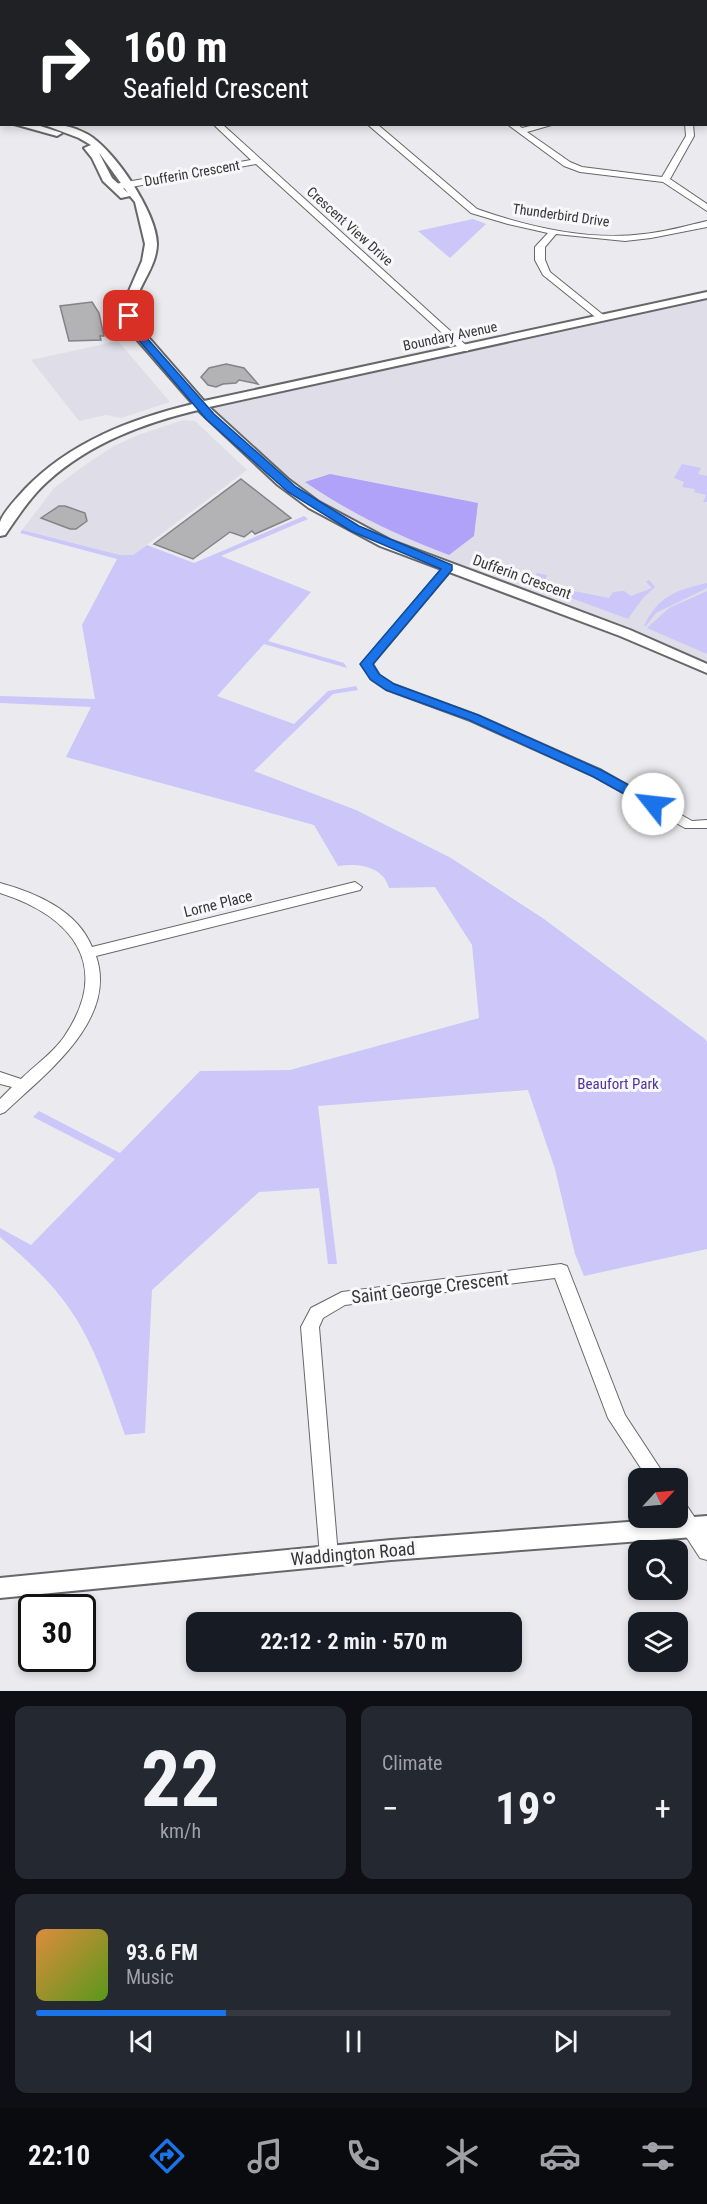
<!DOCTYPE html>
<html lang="en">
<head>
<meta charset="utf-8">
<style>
	body { margin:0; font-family:"Roboto Condensed",sans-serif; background:#242831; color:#f1f3f6; height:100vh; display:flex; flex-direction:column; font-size:22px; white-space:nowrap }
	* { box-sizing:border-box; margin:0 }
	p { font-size:20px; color:#9ea1a6 }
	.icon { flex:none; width:33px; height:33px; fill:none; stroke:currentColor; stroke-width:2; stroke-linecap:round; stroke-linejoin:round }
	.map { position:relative; height:1691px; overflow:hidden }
	.drawer { display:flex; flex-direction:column; gap:15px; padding:15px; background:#0d0f14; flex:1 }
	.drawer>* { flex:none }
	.guide { position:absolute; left:0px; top:0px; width:708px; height:126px; box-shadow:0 3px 9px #0003; background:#202124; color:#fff; overflow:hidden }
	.needle { width:39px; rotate:64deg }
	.tools { position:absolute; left:628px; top:1468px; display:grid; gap:12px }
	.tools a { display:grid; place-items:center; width:60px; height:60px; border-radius:12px; background:#171b24; box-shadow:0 3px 9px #0003; font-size:30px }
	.speed { position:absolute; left:18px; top:1594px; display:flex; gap:12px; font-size:30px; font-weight:700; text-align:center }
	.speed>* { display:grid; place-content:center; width:78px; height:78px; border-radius:50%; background:#171b24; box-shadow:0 3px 9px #0003; line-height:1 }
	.speed .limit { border:3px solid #111; border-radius:9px; background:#fff; color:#111 }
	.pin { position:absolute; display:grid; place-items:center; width:51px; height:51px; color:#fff; margin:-26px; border-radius:12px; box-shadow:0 3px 9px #0006 }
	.me { position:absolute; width:66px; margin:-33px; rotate:299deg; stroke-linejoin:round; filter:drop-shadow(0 0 4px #0008) }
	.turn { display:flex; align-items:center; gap:21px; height:126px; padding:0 24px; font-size:27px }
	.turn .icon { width:78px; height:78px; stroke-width:2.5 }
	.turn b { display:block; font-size:42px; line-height:51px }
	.big { font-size:45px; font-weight:700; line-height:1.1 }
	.drawer .tile { flex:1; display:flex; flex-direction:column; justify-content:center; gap:9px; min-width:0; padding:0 21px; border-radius:12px; background:#242831 }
	.drawer .dial { align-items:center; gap:0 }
	.dial b { font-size:78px; line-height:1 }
	.song { display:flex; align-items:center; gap:18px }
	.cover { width:72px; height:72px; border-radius:9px; background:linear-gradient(135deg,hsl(30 70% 55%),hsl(90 70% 35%)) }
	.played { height:6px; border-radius:3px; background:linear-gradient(90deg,#1a73e8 30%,#363941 30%) }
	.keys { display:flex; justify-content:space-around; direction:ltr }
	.heat { display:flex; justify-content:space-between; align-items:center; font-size:33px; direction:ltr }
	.drawer .tiles { flex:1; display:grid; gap:15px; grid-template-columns:1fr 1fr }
	.tile:last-child { grid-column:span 2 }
	.trip { position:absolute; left:186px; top:1612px; width:336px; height:60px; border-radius:12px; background:#171b24; box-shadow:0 3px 9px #0003; font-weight:700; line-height:60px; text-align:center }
	.menu { display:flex; height:96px; justify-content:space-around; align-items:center; background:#090b0e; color:#9ea1a6 }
	.menu .icon { width:42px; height:42px }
	.menu .current { color:#1a73e8 }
	.menu b { font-size:27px; color:#f1f3f6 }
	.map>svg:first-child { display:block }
	.built { fill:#dfdee8 }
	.green { fill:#cdc6f9 }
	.forest { fill:#b1a2f9 }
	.building { fill:#b3b3b6; stroke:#848487; stroke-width:1.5 }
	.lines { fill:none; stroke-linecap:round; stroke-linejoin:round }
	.minor-casing { stroke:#67676a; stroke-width:2 }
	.tertiary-casing { stroke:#67676a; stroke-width:4 }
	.minor { fill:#fff; fill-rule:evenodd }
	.tertiary { fill:#fff; fill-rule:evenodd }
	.route { fill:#1a73e8; stroke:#114b97; stroke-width:1.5 }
	.labels { text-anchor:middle; stroke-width:6; stroke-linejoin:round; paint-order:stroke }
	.far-street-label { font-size:14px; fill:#363637; stroke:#f8f8fb }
	.street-label { font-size:15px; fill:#363637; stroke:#f8f8fb }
	.park-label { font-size:15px; fill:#503498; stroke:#f8f8fb }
	.near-street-label { font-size:18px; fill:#363637; stroke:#f8f8fb }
</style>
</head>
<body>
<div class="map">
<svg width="707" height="1691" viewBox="0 0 707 1691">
	<rect width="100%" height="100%" fill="#ebeaee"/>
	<!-- built -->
	<path class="built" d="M707,295v374l-259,-101 -134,-63 -114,-100z
		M118,341l52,61 -49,16 -15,-3 -27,6 -48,-61z
		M183,420l12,1 52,49 -114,85h-13l-98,-25 32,-42 31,-23 27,-18 26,-12z"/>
	<!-- green -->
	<path class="green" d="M473,219l13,5 -36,34 -32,-27z
		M682,464l19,4 -3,6 9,2v26h-4l3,-7 -12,-3 1,-3 -13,-2 2,-5 -10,-4z
		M304,516l4,3 -87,37 90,36 -43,49 76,22 3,5 -83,-24 -47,52 77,28 34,-33 28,-5 2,4 -25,4 -79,77 102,39 95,48 93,61 161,120 2,3v207l-123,27 -9,-22 -20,-85 -27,-79 -210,16 19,158h-9l-9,-76 -60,4 -107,98 -7,143 -20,2c-13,-36 -25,-75 -44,-108 -20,-36 -50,-64 -81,-90v-9l31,17 84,-86 -82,-42 6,-6 81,42 80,-82 90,-1 189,-52 -7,-73 -37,-58 -46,1c-6,-22 -31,-25 -51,-22l-24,-41 -248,-68 25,-50 -91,-4v-7l95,3 -13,-74 35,-66 -97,-26 2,-3 98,25h13l14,-10 47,18z
		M536,573l11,2 -3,10 65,13 4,-6 11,-1 7,5 21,-8 -6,-6 3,-2 6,7 -12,11 -15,21 -87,-32z
		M707,583v5l-51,25 -10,13h-2c14,-30 32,-36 63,-43z
		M707,591v63l-60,-26 22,-20z"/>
	<!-- forest -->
	<path class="forest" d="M330,474l148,29 -4,33 -25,19c-55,-21 -95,-40 -144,-73z"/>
	<!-- building -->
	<path class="building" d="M92,302l7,11 5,23h-4l1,4 -32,1 -9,-35z
		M226,364l18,4 14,16 -19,-4 -3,3 -13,1 -7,3 -8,-2 -7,-8 8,-9z
		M241,479l50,39 -36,16 -3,-3 -8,6 -14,-5 -37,27 -39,-15z
		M59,506h6l20,7 2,8 -11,8h-6l-29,-11z"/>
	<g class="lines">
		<defs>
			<path id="minor" d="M174,0l18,2h-17z
				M209,0h8l-9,2z
				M359,0h14l-16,2z
				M213,124h9l246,223v4h-6l-206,-187 -141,26 -4,-3 4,-3 136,-24z
				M367,124h10l100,85c51,18 113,32 167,25 21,-2 42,-8 63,-13v6l-56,11 -26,3 -69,-7 -11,13v13l5,12 57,46 -8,2 -56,-45 -8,-15v-13l13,-14 -40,-9 -37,-11z
				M507,124h10l5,4 16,-4h17l-28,8 43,30 12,5 80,10 24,-41 -1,-12h8l1,12 -24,43 37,25v7l-44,-29 -83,-10 -16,-6z
				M448,565l6,3 -2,2 -79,94 7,11 14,9 84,31 124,55 90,51 15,-1v8h-22l-93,-52 -122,-55 -84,-31 -15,-10 -10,-16 83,-98z
				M355,882l7,5 -2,3 -264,66c22,64 -51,118 -91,156l-5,2v-15l12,-12 -12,-3v-12l21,7c14,-14 32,-26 43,-42 49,-72 8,-121 -64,-144v-10c36,10 77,27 92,64z
				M561,1264l6,2 2,5 56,144 42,64h-19l-40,-61 -53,-140 -210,27 -22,13 -4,9 19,229 -2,6 -7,2 -7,-2 -2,-6 -19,-229 10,-19 31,-16z
				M678,1501l7,2 22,33v24l-7,-2 -26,-40h4z"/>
			<path id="tertiary" d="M664,0h9l1,2h-9z
				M706,20h1v6h-1z
				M0,110h2v7l-2,-1z
				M14,124h20l28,9 -5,3z
				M42,124c17,0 30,2 45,10 27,15 70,79 70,110 -1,34 -36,52 -15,86l62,71 503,-109v6l-498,109 79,72 31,23 71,38 240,90 77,34v9l-87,-37 -240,-90 -71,-38 -31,-23 -80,-75c-54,13 -108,33 -150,71 -17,15 -30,35 -43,54l-5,1c0,-4 0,-10 0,-14 4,-11 17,-24 25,-33 45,-47 106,-70 168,-85l-60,-69 -9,-15 -2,-13 20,-46 3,-17 -10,-42 -5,-6 -9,2 -18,-17 -11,-23 -8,-10 7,-3 -12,-7zM99,153l1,1 28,39 -16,-15z
				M707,1516v20l-316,24 -391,38v-20l391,-38z"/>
		</defs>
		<!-- minor casing -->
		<use href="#minor" class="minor-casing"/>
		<!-- tertiary casing -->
		<use href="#tertiary" class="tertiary-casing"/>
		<!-- minor -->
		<use href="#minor" class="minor"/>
		<!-- tertiary -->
		<use href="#tertiary" class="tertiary"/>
	</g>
	<!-- route -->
	<path class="route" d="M129,313l3,1 14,23 68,77 82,73 63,39 93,39v5l-79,94 6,10 15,10 84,31 123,55 57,31 1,3 -1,3h-10l-56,-31 -123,-56 -83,-30 -16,-11 -10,-15 81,-95 -90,-38 -63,-39 -82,-73 -76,-89 -6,-14z"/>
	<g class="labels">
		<!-- far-street labels -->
		<g class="far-street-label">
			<text transform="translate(192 173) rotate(-10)" y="5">Dufferin Crescent</text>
			<text transform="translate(561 215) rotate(8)" y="5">Thunderbird Drive</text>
			<text transform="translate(350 226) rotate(42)" y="5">Crescent View Drive</text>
			<text transform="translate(450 336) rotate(-12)" y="5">Boundary Avenue</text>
		</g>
		<!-- street labels -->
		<g class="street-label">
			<text transform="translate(522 577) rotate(20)" y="5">Dufferin Crescent</text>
			<text transform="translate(218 904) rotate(-14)" y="5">Lorne Place</text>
		</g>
		<!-- park labels -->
		<g class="park-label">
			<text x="618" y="1089">Beaufort Park</text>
		</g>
		<!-- near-street labels -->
		<g class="near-street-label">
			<text transform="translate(430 1288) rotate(-7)" y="6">Saint George Crescent</text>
			<text transform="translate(353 1554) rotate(-5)" y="6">Waddington Road</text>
		</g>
	</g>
</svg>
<div class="tools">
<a><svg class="needle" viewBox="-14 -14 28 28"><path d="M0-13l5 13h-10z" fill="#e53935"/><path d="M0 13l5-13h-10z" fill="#9ea1a6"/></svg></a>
<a><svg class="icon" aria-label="search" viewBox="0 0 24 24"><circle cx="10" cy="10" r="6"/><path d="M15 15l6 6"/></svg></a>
<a><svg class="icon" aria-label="layers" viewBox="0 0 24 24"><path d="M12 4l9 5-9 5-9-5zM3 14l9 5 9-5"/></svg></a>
</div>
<div class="speed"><div class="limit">30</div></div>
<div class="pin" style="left:129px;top:316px;background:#d93025"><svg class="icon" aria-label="arrive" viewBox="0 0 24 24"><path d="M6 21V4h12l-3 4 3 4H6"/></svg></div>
<svg class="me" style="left:653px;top:804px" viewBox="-20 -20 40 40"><circle r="19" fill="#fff"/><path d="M0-13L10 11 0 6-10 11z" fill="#1a73e8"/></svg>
<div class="trip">22:12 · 2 min · 570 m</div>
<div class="guide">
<div class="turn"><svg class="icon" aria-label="right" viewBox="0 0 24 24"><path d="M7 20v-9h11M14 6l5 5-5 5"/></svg><div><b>160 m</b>Seafield Crescent</div></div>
</div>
</div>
<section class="drawer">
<div class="tiles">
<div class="tile dial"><b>22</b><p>km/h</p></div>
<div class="tile"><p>Climate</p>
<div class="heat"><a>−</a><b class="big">19°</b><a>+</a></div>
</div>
<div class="tile">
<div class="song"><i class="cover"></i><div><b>93.6 FM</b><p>Music</p></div></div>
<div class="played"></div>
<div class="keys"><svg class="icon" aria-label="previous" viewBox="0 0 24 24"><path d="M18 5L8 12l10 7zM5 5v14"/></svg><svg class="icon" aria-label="pause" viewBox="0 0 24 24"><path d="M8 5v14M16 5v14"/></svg><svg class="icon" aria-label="next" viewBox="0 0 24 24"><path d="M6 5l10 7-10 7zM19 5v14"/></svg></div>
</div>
</div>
</section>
<nav class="menu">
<b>22:10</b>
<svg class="icon current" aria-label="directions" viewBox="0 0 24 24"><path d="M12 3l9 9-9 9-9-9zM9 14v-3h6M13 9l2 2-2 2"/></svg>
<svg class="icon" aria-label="music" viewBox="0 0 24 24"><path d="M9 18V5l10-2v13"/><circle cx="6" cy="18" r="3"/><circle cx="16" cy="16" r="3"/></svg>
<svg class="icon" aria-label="phone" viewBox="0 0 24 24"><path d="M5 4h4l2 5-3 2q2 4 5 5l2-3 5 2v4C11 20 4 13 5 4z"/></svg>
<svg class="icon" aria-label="climate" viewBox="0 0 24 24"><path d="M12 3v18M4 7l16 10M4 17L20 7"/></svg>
<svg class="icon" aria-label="car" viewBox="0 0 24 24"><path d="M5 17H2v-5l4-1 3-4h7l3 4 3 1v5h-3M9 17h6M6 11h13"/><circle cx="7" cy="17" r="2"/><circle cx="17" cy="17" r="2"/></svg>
<svg class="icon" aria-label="filters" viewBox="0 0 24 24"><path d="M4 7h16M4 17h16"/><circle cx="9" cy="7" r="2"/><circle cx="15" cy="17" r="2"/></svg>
</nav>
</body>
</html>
